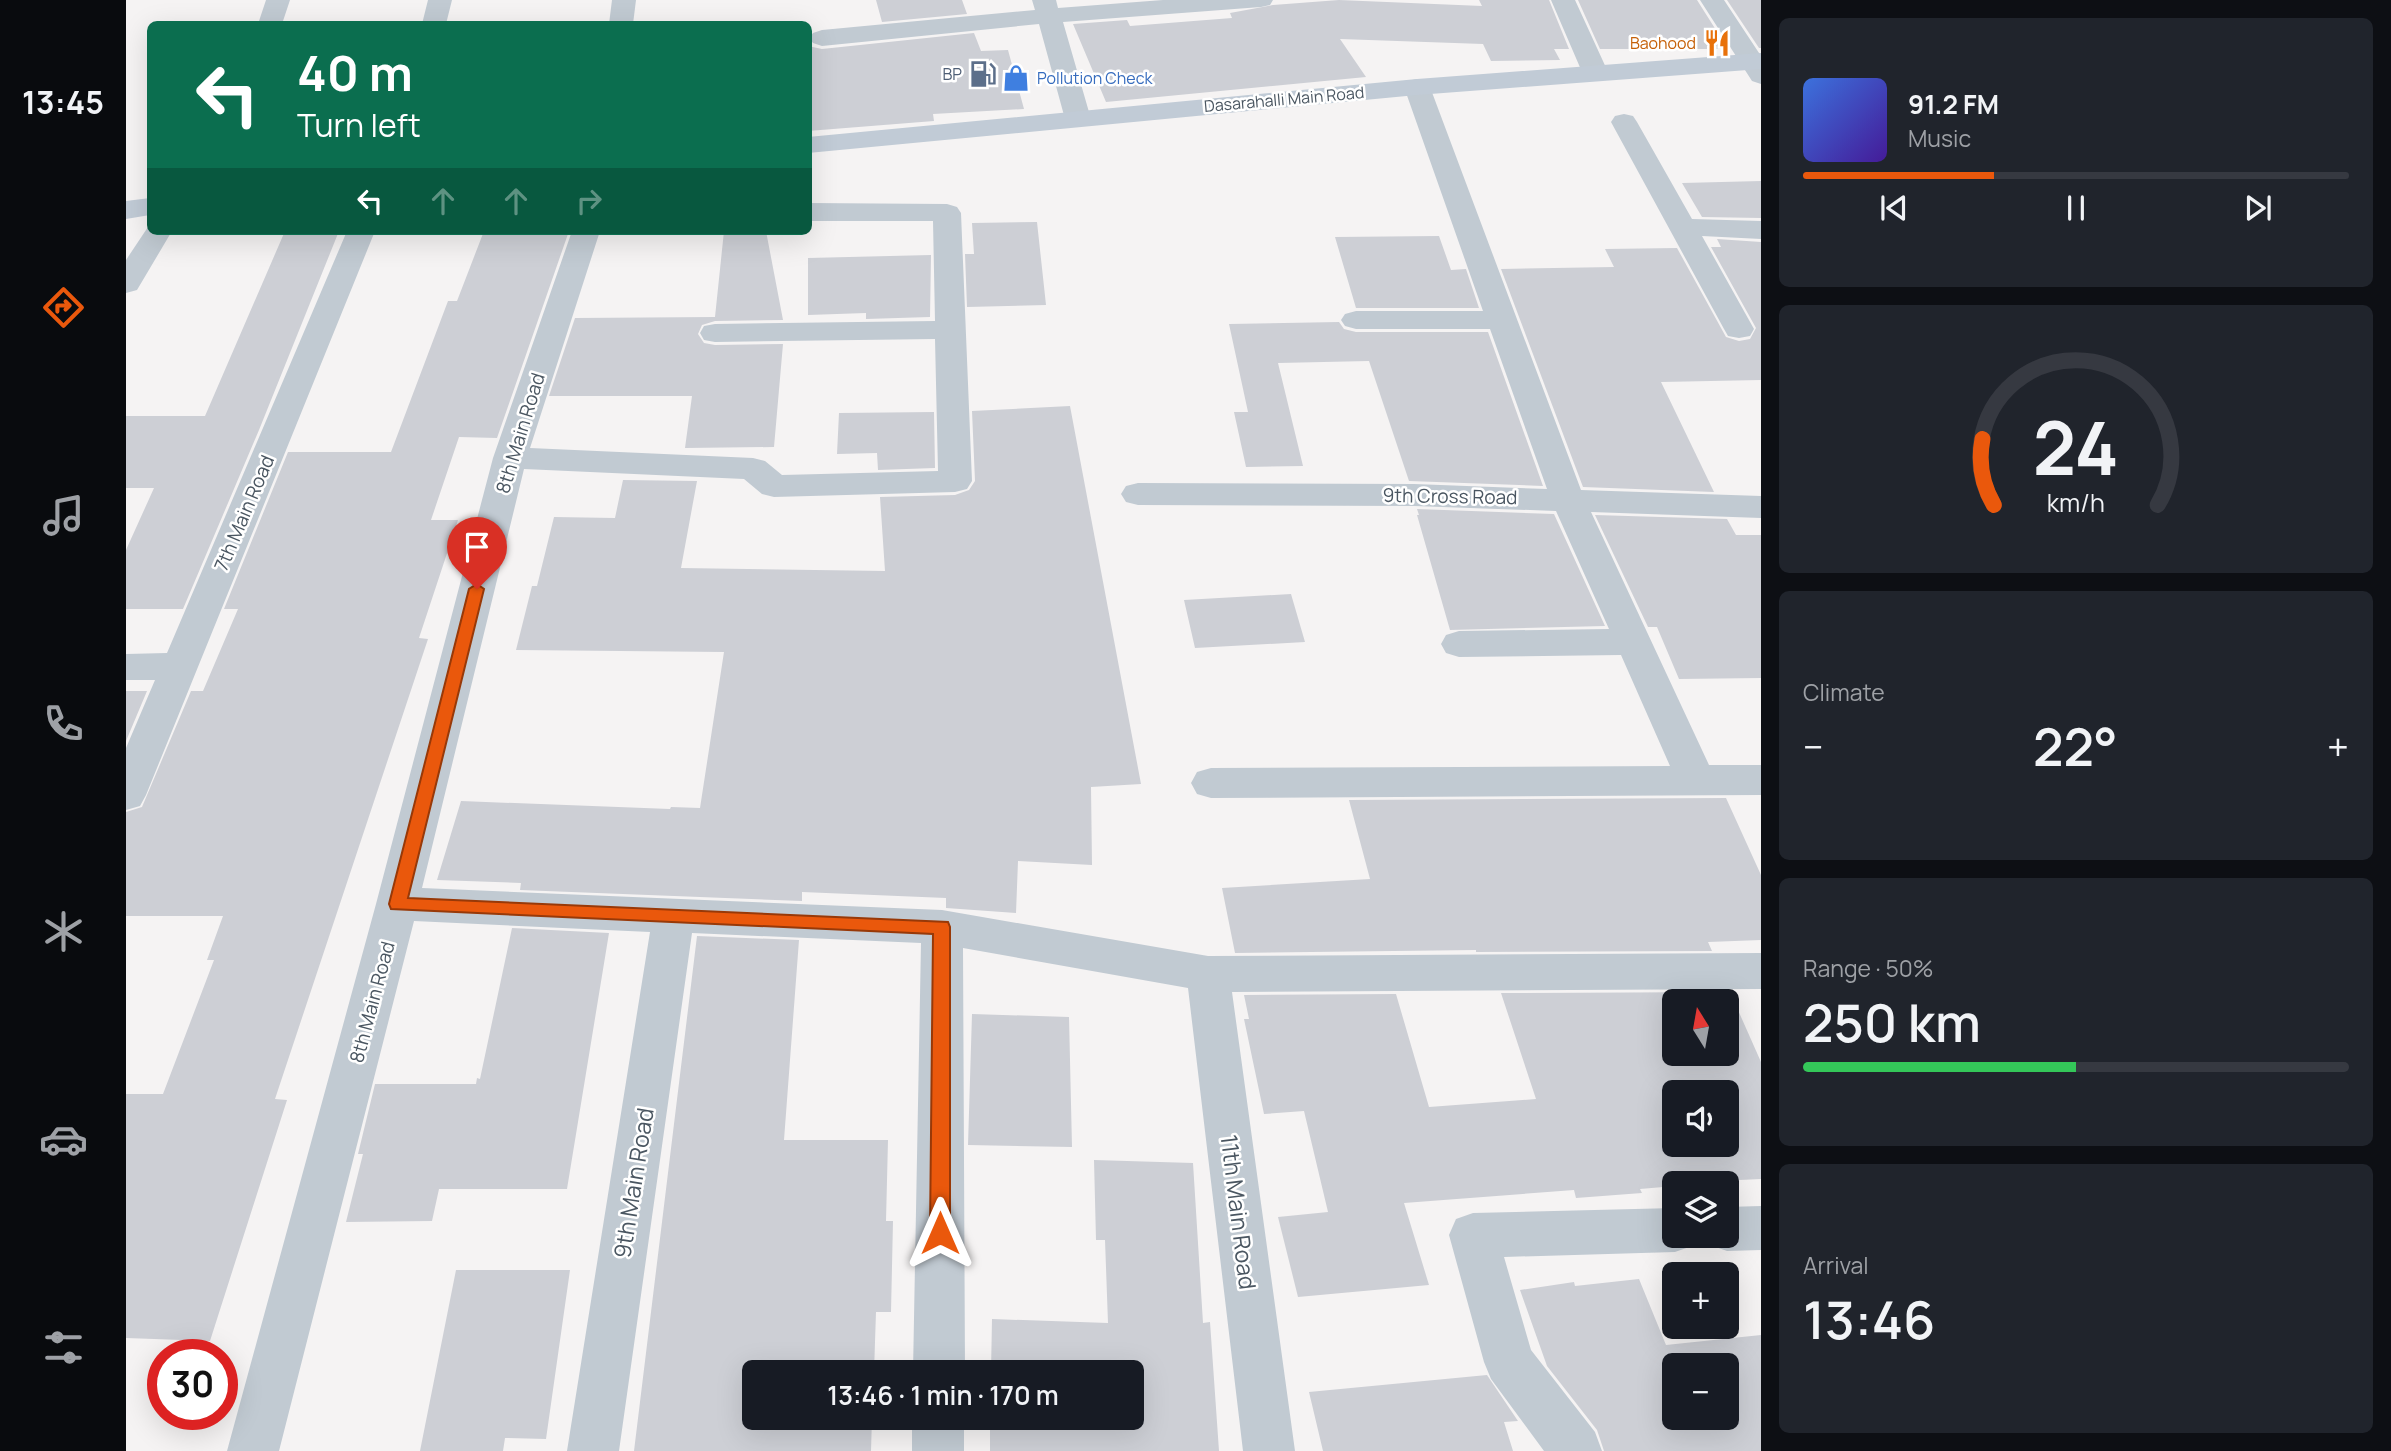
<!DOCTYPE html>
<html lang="en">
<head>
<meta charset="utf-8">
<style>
	body { margin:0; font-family:Manrope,sans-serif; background:#20242c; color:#f1f3f6; height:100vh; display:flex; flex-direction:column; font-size:26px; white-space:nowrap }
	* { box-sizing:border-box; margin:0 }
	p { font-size:23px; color:#9ea1a6 }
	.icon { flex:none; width:38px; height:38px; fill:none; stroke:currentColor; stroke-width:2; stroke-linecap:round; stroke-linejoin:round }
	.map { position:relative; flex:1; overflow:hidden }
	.drawer { display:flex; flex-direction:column; gap:18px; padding:18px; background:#0d0f14; width:630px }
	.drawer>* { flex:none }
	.guide { position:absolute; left:21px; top:21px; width:665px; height:214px; border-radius:10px; box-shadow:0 7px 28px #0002; background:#0b6e4f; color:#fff; overflow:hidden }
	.needle { width:46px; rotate:349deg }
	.controls { position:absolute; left:1536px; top:989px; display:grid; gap:14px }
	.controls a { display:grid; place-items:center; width:77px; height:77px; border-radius:10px; background:#171b24; box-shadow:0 7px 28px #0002; font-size:35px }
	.speed { position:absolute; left:21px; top:1339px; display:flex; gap:14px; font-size:35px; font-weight:700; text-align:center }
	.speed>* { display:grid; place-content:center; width:91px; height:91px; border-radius:50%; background:#171b24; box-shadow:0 7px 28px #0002; line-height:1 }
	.speed .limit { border:10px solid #d22; background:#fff; color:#111 }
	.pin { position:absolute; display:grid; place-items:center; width:60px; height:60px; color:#fff; margin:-72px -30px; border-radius:50% 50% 50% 0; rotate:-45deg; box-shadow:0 0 7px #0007 }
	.pin .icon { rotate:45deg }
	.me { position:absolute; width:77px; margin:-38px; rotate:0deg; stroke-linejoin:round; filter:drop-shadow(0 0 5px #0008) }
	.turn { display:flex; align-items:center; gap:24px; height:147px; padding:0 35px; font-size:32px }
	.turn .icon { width:91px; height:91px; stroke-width:2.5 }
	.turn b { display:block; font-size:49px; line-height:60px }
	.lanes { display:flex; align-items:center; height:66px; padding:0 35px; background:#0003; justify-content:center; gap:35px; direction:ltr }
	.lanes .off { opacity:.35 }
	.big { font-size:52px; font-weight:600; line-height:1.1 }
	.drawer .widget { flex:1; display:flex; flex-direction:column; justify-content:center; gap:10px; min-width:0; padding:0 24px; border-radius:10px; background:#20242c }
	.drawer .dial { align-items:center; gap:0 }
	.dial svg { height:182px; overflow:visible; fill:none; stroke:#363941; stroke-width:7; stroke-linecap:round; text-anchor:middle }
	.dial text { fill:#f1f3f6; stroke:none }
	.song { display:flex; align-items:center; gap:21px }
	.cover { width:84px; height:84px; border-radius:10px; background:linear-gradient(135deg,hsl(220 70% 55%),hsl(260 70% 35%)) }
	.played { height:7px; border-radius:4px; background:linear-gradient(90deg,#ea580c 35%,#363941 35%) }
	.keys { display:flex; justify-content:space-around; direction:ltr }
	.heat { display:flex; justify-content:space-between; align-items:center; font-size:38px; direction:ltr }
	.charge { height:10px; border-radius:5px; background:linear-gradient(90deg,#34c759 50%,#363941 0) }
	.trip { position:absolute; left:616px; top:1360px; width:402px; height:70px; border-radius:10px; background:#171b24; box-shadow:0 7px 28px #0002; font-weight:600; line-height:70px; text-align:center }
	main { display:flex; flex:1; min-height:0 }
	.menu { display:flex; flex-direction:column; width:126px; justify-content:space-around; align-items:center; background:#090b0e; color:#9ea1a6 }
	.menu .icon { width:49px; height:49px }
	.menu .active { color:#ea580c }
	.menu b { font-size:32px; color:#f1f3f6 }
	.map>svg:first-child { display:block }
	.building { fill:#cdcfd5; fill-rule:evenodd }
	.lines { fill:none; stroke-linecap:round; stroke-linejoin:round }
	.street { fill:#c1cad2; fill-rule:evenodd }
	.secondary { fill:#c1cbd6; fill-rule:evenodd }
	.route { fill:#ea580c; stroke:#983908; stroke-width:2 }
	.labels { text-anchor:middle; stroke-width:5; stroke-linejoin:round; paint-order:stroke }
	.far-food-label { font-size:16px; fill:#c56008; stroke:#fff; text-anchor:end }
	.far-service-label { font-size:16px; fill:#4e5e75; stroke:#fff; text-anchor:end }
	.far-shop-label { font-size:16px; fill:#366cbe; stroke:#fff; text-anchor:start }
	.far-street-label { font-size:16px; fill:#4a5661; stroke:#fff }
	.street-label { font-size:19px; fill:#4a5661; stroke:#fff }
	.near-street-label { font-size:23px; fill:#4a5661; stroke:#fff }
</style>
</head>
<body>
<main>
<nav class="menu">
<b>13:45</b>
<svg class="icon active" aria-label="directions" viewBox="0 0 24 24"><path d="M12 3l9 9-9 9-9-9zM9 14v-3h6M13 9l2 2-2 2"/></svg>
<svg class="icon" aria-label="music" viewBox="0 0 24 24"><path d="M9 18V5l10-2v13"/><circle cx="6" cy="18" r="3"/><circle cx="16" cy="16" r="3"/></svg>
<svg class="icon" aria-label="phone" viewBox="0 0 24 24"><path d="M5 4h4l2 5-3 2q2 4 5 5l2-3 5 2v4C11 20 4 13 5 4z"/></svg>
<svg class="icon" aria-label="climate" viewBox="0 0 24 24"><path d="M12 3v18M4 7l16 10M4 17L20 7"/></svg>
<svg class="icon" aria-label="car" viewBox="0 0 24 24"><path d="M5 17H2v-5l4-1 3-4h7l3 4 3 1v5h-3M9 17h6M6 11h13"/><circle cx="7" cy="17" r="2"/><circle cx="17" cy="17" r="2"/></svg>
<svg class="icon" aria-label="filters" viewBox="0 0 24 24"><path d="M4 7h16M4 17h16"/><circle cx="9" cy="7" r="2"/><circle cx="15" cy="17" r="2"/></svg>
</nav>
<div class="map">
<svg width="1635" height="1451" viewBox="0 0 1635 1451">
	<rect width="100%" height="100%" fill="#f5f3f3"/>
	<!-- building -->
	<path class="building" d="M750,0h86l5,14 -85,8z
		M1213,0l143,6 -3,-6h70l20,49h-15l6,11 -69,1 -8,-17 -143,-5 26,38 -260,25 -33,-78 54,-4 3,6 102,-8 -2,-5 43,-8z
		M1452,0h119l31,49h-128z
		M1601,0h34v48h-2z
		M848,33l7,18 27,-1 16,59 -91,5 1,7 -126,10v-85l14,3z
		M1635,181v37l-59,-1 -20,-34z
		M911,222l9,83 -79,2 -2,-53h9l-2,-31z
		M159,231h54l-80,199 -76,179h-57v-59l28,-62h-28v-72h79z
		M358,231h85l-72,207 -38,-1 -28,83h27l-39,118 9,1 -153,460 12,1 -77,241 -84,-3v-244h37l51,-134h-7l16,-44h-97v-104l16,-5 49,-116h12l35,-82h-14l64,-157h103l57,-151h9z
		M598,231h42l17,89 -68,1 -13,4 -4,9 6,9 11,2 68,-1 -9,103 -89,1 7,-52h-143l26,-78 140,-1z
		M1313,236l12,34 15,-1 13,39h-123l-21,-71z
		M1591,239l44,3v138l-100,2 53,110 -131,-5 -82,-218 113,-2 -9,-18 72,-1 49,89 13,4 11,-2 6,-11 -45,-81h10z
		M805,255l-1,62 -64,2v-6l-58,2v-57z
		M1213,322l5,7 12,3h132l55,154 -134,-5 -40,-120 -91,2 25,103 -57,1 -12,-55h14l-19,-88z
		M944,406l71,378 -50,3 1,78 -74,-4 -2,52 -70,-5v-10l-144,-6v9l-282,-11 1,-7 -84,-3 24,-79 209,8 1,-2 29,1 24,-156 -208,-2 16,-64h5l17,-69 61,1 8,-38 74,1 -16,87 204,3 -5,-74 75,-2 14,-5 6,-9 -3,-70z
		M808,412l1,56 -57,2 -1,-17 -40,1 2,-41z
		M1291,509l137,5 51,112 -155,4 -33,-115h2z
		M1469,515l132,4 9,16h25v143l-82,1 -22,-52h-9z
		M1165,594l14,48 -110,6 -11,-48z
		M0,691h21l-21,50z
		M1600,798l35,77v65l-53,2 4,9 -236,1v-2l-241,3 -13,-65 148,-9 -21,-79z
		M386,928l97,5 -42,256h-128l-7,32 -86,1 17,-68h-5l17,-70h101l1,-6 3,1z
		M571,936l102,4 -15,200h104l-2,81h7l-2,91h-15l-2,60h-120v46h118l-1,33h-237z
		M1604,992l31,70v117l-86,4v3l-35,3 2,4 -66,5 -2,-8 -170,13 25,82 -131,12 -20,-80 50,-5 -24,-101 -40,3 -20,-95h5l-5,-24 152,-1 33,113 107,-8 -35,-106zM1549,1001h52v53h-52zM1549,1092h52v52h-52z
		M846,1014l97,3 3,130 -104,-2z
		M968,1160l99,3 10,160 7,-1 9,129h-229v-33h142v-46h-141l1,-53 116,4 -3,-83h-9z
		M330,1270h114l-24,169 -41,-1 -2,13h-83z
		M1513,1279l27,66 95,-10v116h-157l-7,-21 -50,-64 -27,-76 54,-8 1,4zM1549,1365h52v53h-52z
		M1361,1375l31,46 -14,1 9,29h-190l-14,-59z"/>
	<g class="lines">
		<!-- street -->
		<path class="street" d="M140,0h24l-8,24h-24z
			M302,0h24l-6,24h-24z
			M486,0h24l-3,24h-24z
			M906,0h24l2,8 105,-8h110l-3,5 -9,2 -198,15 28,97 -4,6 -9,2 -9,-2 -4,-6 -26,-95 -217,22 -9,-3 -4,-5 4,-5 9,-3 213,-20z
			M1425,0h24l33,72 -4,5 -9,3 -9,-3 -4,-5z
			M1574,0h24l37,56v28l-9,-3z
			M1291,79l9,2 4,6 151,403 180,6v22l-170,-6 118,253h52v30l-550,3 -14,-4 -6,-11 6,-11 14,-4 459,-2 -49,-111 -162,2 -13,-4 -5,-9 5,-9 13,-4 150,-2 -53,-118 -142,-5 -276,-1 -12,-3 -5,-8 5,-8 12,-3 276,1 133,5 -57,-160h-134l-11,-3 -4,-6 4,-6 11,-3h127l-79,-224 4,-6z
			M1498,114l9,2 4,6 55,97 69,2v18l-59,-3 52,93 -4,7 -11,2 -11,-2 -4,-7 -113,-207 4,-6z
			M682,203l139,1 10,3 4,6 11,268 -5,8 -12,3 -181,5 -12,-3 -18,-15 -220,-10 -102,419 520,22 266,46 553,-3v36l-529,3 63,459h-52l-55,-463 -225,-40 2,424h-52l8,-429 -229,-10 -73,518h-52l83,-519 -236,-11 -135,530h-52l149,-547 117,-446 79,-227h28l-70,217 223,10 12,3 17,14 156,-4 -3,-132 -220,3 -11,-2 -4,-7 4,-7 11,-2 220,-3 -2,-100h-125z
			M24,224v7h22l-35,59 -11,3v-33z
			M221,231h28l-229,564 -6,11 -14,4v-62l29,-68h-29v-26l41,-1z
			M1635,1206v44l-34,1 -17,-6 -4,-9h21v-29z
			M1549,1208v28h22l-5,10 -17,6 -171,5 27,93 64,82 7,19h-58l-53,-72 -7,-17 -35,-127 7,-16 17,-6z
			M786,1418h52v33h-52z"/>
		<!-- secondary -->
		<path class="secondary" d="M1635,53v16l-344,26 -609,58v-16l609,-58z
			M24,198v17l-24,4v-18z"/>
	</g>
	<!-- route -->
	<path class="route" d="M351,584l7,5 -76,309 540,24 2,5v306l-3,7 -7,2 -8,-2 -2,-7 3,-299 -542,-25 -2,-5 80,-315z"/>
	<!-- icons -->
	<defs>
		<symbol id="restaurant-bare" viewBox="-9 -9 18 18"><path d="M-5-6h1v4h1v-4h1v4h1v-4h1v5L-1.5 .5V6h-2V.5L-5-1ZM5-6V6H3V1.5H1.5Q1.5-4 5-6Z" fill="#e8710a" stroke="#fff" stroke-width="2.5" paint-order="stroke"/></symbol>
		<symbol id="fuel-bare" viewBox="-9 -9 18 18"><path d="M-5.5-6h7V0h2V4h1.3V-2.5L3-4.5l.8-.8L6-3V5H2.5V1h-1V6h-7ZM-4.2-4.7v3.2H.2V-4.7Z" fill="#5c6f8a" stroke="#fff" stroke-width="2.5" paint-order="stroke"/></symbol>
		<symbol id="shop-bare" viewBox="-9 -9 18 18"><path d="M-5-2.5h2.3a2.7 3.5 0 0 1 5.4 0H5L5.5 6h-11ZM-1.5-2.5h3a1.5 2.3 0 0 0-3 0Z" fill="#3f7fe0" stroke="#fff" stroke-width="2.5" paint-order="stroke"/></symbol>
	</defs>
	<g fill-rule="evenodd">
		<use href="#restaurant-bare" x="1572" y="24" width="38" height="38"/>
		<use href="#fuel-bare" x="838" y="55" width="38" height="38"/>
		<use href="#shop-bare" x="871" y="59" width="38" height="38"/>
	</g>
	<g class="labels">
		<!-- far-food labels -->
		<g class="far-food-label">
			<text x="1570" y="49">Baohood</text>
		</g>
		<!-- far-service labels -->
		<g class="far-service-label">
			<text x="836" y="80">BP</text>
		</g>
		<!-- far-shop labels -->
		<g class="far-shop-label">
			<text x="911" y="84">Pollution Check</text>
		</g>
		<!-- far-street labels -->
		<g class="far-street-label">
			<text transform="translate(1158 99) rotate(-5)" y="6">Dasarahalli Main Road</text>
		</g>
		<!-- street labels -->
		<g class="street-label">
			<text transform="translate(394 433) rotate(-73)" y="7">8th Main Road</text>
			<text transform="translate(1324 496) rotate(1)" y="7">9th Cross Road</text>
			<text transform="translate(118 513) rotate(-67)" y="7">7th Main Road</text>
			<text transform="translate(246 1002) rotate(-75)" y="7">8th Main Road</text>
		</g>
		<!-- near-street labels -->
		<g class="near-street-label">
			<text transform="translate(508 1183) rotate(-81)" y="8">9th Main Road</text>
			<text transform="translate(1112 1212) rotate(83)" y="8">11th Main Road</text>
		</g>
	</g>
</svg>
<div class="controls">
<a><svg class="needle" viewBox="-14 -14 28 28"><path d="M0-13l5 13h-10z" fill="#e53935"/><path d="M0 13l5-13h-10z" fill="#9ea1a6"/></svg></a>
<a><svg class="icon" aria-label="sound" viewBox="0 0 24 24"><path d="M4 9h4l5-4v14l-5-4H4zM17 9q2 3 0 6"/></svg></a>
<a><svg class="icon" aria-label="layers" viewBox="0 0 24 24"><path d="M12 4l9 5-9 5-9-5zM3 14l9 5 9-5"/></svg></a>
<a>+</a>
<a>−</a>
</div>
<div class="speed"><div class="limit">30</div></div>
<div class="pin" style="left:351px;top:589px;background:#d93025"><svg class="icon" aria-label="arrive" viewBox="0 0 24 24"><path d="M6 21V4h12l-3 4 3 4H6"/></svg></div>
<svg class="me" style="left:814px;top:1233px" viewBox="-20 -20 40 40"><path d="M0-17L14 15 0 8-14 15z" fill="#ea580c" stroke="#fff" stroke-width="4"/></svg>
<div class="trip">13:46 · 1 min · 170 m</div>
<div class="guide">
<div class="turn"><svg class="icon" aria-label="left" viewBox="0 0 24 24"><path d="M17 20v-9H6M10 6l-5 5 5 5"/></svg><div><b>40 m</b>Turn left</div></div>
<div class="lanes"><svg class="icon" aria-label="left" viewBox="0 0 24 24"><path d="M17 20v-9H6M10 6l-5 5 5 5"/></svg><svg class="icon off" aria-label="ahead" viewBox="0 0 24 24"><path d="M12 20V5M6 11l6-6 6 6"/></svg><svg class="icon off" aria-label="ahead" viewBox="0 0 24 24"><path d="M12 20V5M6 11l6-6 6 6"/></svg><svg class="icon off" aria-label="right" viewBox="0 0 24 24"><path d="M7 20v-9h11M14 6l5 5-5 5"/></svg></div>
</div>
</div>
<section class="drawer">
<div class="widget">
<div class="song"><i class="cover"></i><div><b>91.2 FM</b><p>Music</p></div></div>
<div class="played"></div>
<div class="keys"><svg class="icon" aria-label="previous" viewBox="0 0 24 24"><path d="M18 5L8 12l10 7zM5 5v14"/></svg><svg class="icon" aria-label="pause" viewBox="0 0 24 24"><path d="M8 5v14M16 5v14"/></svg><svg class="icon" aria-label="next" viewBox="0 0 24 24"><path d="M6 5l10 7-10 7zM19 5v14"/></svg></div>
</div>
<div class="widget dial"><svg viewBox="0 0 100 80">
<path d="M14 69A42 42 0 1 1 86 69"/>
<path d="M14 69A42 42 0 0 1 9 40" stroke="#ea580c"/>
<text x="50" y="56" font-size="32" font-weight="700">24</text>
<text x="50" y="72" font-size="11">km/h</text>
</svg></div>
<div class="widget"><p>Climate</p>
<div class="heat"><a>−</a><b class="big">22°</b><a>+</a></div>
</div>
<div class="widget"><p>Range · 50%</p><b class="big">250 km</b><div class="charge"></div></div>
<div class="widget"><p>Arrival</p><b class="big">13:46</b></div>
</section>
</main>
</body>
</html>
